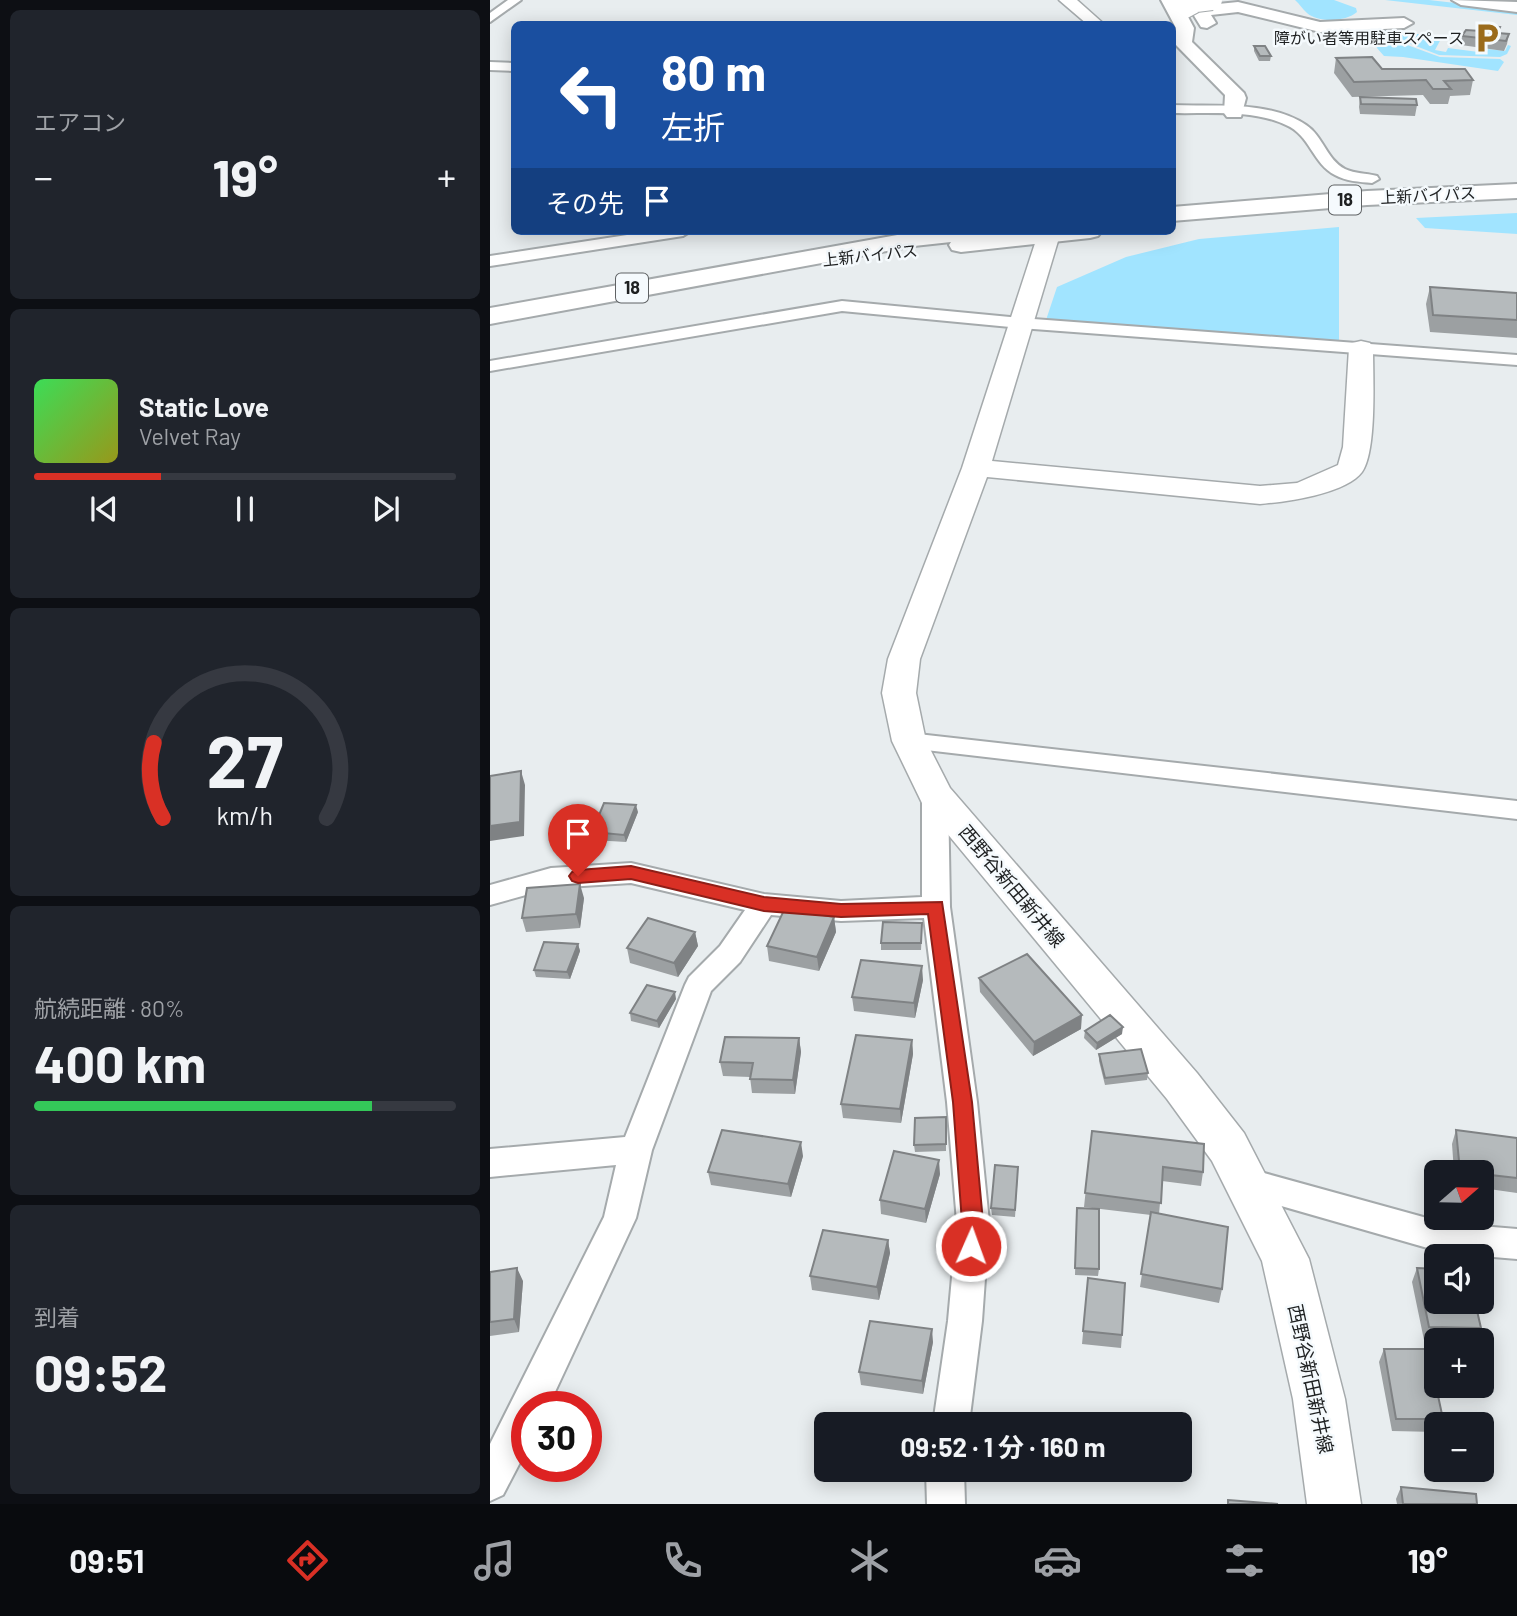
<!DOCTYPE html>
<html lang="ja">
<head>
<meta charset="utf-8">
<style>
	body { margin:0; font-family:Barlow,"Noto Sans JP",sans-serif; background:#20242c; color:#f1f3f6; height:100vh; display:flex; flex-direction:column; font-size:26px; white-space:nowrap }
	* { box-sizing:border-box; margin:0 }
	p { font-size:23px; color:#9ea1a6 }
	.icon { flex:none; width:38px; height:38px; fill:none; stroke:currentColor; stroke-width:2; stroke-linecap:round; stroke-linejoin:round }
	.map { position:relative; flex:1; overflow:hidden }
	.details { display:flex; flex-direction:column; gap:10px; padding:10px; background:#0d0f14; width:490px }
	.details>* { flex:none }
	.hud { position:absolute; left:21px; top:21px; width:665px; height:214px; border-radius:10px; box-shadow:0 4px 18px #0003; background:#1a4fa0; color:#fff; overflow:hidden }
	.needle { width:46px; rotate:70deg }
	.buttons { position:absolute; left:934px; top:1160px; display:grid; gap:14px }
	.buttons a { display:grid; place-items:center; width:70px; height:70px; border-radius:10px; background:#171b24; box-shadow:0 4px 18px #0003; font-size:35px }
	.speed { position:absolute; left:21px; top:1391px; display:flex; gap:14px; font-size:35px; font-weight:700; text-align:center }
	.speed>* { display:grid; place-content:center; width:91px; height:91px; border-radius:50%; background:#171b24; box-shadow:0 4px 18px #0003; line-height:1 }
	.speed .limit { border:10px solid #d22; background:#fff; color:#111 }
	.pin { position:absolute; display:grid; place-items:center; width:60px; height:60px; color:#fff; margin:-72px -30px; border-radius:50% 50% 50% 0; rotate:-45deg; box-shadow:0 0 7px #0007 }
	.pin .icon { rotate:45deg }
	.me { position:absolute; width:77px; margin:-38px; rotate:2deg; stroke-linejoin:round; filter:drop-shadow(0 0 5px #0008) }
	.turn { display:flex; align-items:center; gap:24px; height:147px; padding:0 35px; font-size:32px }
	.turn .icon { width:91px; height:91px; stroke-width:2.5 }
	.turn b { display:block; font-size:49px; line-height:60px }
	.then { display:flex; align-items:center; height:66px; padding:0 35px; background:#0003; gap:14px; font-size:26px }
	.big { font-size:52px; font-weight:700; line-height:1.1 }
	.details .tile { flex:1; display:flex; flex-direction:column; justify-content:center; gap:10px; min-width:0; padding:0 24px; border-radius:10px; background:#20242c }
	.details .dial { align-items:center; gap:0 }
	.dial svg { height:182px; overflow:visible; fill:none; stroke:#363941; stroke-width:7; stroke-linecap:round; text-anchor:middle }
	.dial text { fill:#f1f3f6; stroke:none }
	.song { display:flex; align-items:center; gap:21px }
	.cover { width:84px; height:84px; border-radius:10px; background:linear-gradient(135deg,hsl(130 70% 55%),hsl(60 70% 35%)) }
	.played { height:7px; border-radius:4px; background:linear-gradient(90deg,#d93025 30%,#363941 30%) }
	.keys { display:flex; justify-content:space-around; direction:ltr }
	.heat { display:flex; justify-content:space-between; align-items:center; font-size:38px; direction:ltr }
	.charge { height:10px; border-radius:5px; background:linear-gradient(90deg,#34c759 80%,#363941 0) }
	.trip { position:absolute; left:324px; top:1412px; width:378px; height:70px; border-radius:10px; background:#171b24; box-shadow:0 4px 18px #0003; font-weight:700; line-height:70px; text-align:center }
	.menu { display:flex; height:112px; justify-content:space-around; align-items:center; background:#090b0e; color:#9ea1a6 }
	.menu .icon { width:49px; height:49px }
	.menu .selected { color:#d93025 }
	.menu b { font-size:32px; color:#f1f3f6 }
	main { display:flex; flex:1; min-height:0 }
	.map>svg:first-child { display:block }
	.green { fill:#a1e4ff }
	.lines { fill:none; stroke-linecap:round; stroke-linejoin:round }
	.street-casing { stroke:#a5aaac; stroke-width:4 }
	.secondary-casing { stroke:#a5aaac; stroke-width:3 }
	.highway-casing { stroke:#a5aaac; stroke-width:4 }
	.street { fill:#fff; fill-rule:evenodd }
	.secondary { fill:#fff; fill-rule:evenodd }
	.highway { fill:#fff; fill-rule:evenodd }
	.highway-bridge-casing { stroke:#a5aaac; stroke-width:22; stroke-linecap:butt }
	.highway-bridge { stroke:#fff; stroke-width:20 }
	.wall { fill:#9ca0a2 }
	.shaded-wall { fill:#7f8284 }
	.building { fill:#b5babc; stroke:#7f8284; stroke-width:2 }
	.route { fill:#d93025; stroke:#8d1f18; stroke-width:2 }
	.labels { text-anchor:middle; stroke-width:5; stroke-linejoin:round; paint-order:stroke }
	.far-poi-label { font-size:16px; fill:#1f2122; stroke:#f5fafd; text-anchor:end }
	.far-street-label { font-size:16px; fill:#1f2122; stroke:#f5fafd }
	.shield { fill:#f5fafd; stroke:#5f6264; stroke-width:2 }
	.shield-label { font-size:18px; font-weight:bold; fill:#1f2122 }
	.street-label { font-size:19px; fill:#1f2122; stroke:#f5fafd }
</style>
</head>
<body>
<main>
<section class="details">
<div class="tile"><p>エアコン</p>
<div class="heat"><a>−</a><b class="big">19°</b><a>+</a></div>
</div>
<div class="tile">
<div class="song"><i class="cover"></i><div><b>Static Love</b><p>Velvet Ray</p></div></div>
<div class="played"></div>
<div class="keys"><svg class="icon" aria-label="previous" viewBox="0 0 24 24"><path d="M18 5L8 12l10 7zM5 5v14"/></svg><svg class="icon" aria-label="pause" viewBox="0 0 24 24"><path d="M8 5v14M16 5v14"/></svg><svg class="icon" aria-label="next" viewBox="0 0 24 24"><path d="M6 5l10 7-10 7zM19 5v14"/></svg></div>
</div>
<div class="tile dial"><svg viewBox="0 0 100 80">
<path d="M14 69A42 42 0 1 1 86 69"/>
<path d="M14 69A42 42 0 0 1 10 36" stroke="#d93025"/>
<text x="50" y="56" font-size="32" font-weight="700">27</text>
<text x="50" y="72" font-size="11">km/h</text>
</svg></div>
<div class="tile"><p>航続距離 · 80%</p><b class="big">400 km</b><div class="charge"></div></div>
<div class="tile"><p>到着</p><b class="big">09:52</b></div>
</section>
<div class="map">
<svg width="1027" height="1504" viewBox="0 0 1027 1504">
	<rect width="100%" height="100%" fill="#e8edef"/>
	<!-- green -->
	<path class="green" d="M805,0h39l22,8 1,4c-11,10 -39,11 -50,1 -5,-4 -7,-9 -12,-13z
		M895,0h44l88,10v5z
		M879,28l73,9 -7,13 11,2 2,-4 38,5 2,-4 17,2 3,-6 3,1 -4,8 -7,3 -61,-2 -36,-14 -36,-5 -3,-3z
		M879,39l30,3 41,15 60,2 4,3 -6,9 -95,-14 -19,-1z
		M1027,213v21l-92,-6 -9,-10z
		M849,227v114l-293,-21 11,-33 69,-30 73,-18z"/>
	<g class="lines">
		<defs>
			<path id="street" d="M18,0h13l-31,22v-9z
				M0,62l24,1v8l-24,-1z
				M682,105c43,2 97,-5 134,20 17,11 21,35 39,44 10,5 21,4 32,7l2,3 -7,4c-13,-1 -26,-2 -37,-8 -22,-11 -25,-40 -49,-50 -33,-16 -77,-11 -114,-12z
				M163,231h38l-8,5 -193,30v-10z
				M352,301l178,17 497,37v10l-497,-37 -178,-17 -352,60v-10z
				M419,733l608,68v18l-617,-72 -3,-6 3,-6z
				M445,785l9,3 4,6 2,113 27,195 12,120 -7,99 -13,103h-36l15,-103 9,-99 -10,-120 -23,-184 -83,3 -70,-6 -31,47 -29,29 -59,159 -16,68 -88,189h-21v42l-24,46 -13,6v-57l114,-227 12,-52 -126,12v-28l135,-12 60,-152 4,-8 31,-31 25,-36 -114,-27 -80,5 -61,17v-20l61,-17 80,-5 133,31 77,7 81,-4v-103l4,-6z
				M756,1168l199,55 72,6v30l-72,-6 -199,-57 -11,-4 -5,-10 5,-10z
				M436,1470h38l1,34h-38z"/>
			<path id="secondary" d="M569,0h18l27,24h-17z
				M549,231h22l-69,230 268,25 37,-3 41,-18 5,-18 6,-99 3,-5 9,-2 9,2 3,5c0,28 4,103 -11,124 -16,22 -77,30 -102,32l-273,-27 -67,182 -4,34 10,48 24,47 247,285 47,60 65,126 36,140 16,105h-54l-14,-105 -31,-138 -50,-100 -45,-62 -245,-296 -30,-62 -10,-48 6,-34 74,-191z"/>
			<path id="highway" d="M671,0h18l15,28 -2,14 52,51 2,5 -5,19h-14l-3,-4 1,-18 -49,-50v-17z
				M962,0l65,2v10l-56,-7z
				M748,2l82,20 84,-4 9,5 -9,5 -84,4 -82,-20 -27,3 5,8 -9,5 -6,-1 -8,-13 5,-8z
				M1027,184v14l-150,7 -195,16v-14l195,-16z
				M510,231l-2,3 104,-3 -4,5 -8,2 -129,14 -9,-2 -3,-5 2,-3 -37,4 -424,78v-16l424,-76z"/>
		</defs>
		<!-- street casing -->
		<use href="#street" class="street-casing"/>
		<!-- secondary casing -->
		<use href="#secondary" class="secondary-casing"/>
		<!-- highway casing -->
		<use href="#highway" class="highway-casing"/>
		<!-- street -->
		<use href="#street" class="street"/>
		<!-- secondary -->
		<use href="#secondary" class="secondary"/>
		<!-- highway -->
		<use href="#highway" class="highway"/>
		<defs>
			<path id="highway-bridge" d="M695,8l11,-6 16,-2"/>
		</defs>
		<!-- highway-bridge casing -->
		<use href="#highway-bridge" class="highway-bridge-casing"/>
		<!-- highway-bridge -->
		<use href="#highway-bridge" class="highway-bridge"/>
	</g>
	<!-- wall -->
	<path class="wall" d="M1010,27l-2,6 11,1 -2,10 -3,7 -43,-6 1,-9z
		M764,46l17,10 -1,5h-11l-5,-10z
		M846,58l46,11 91,11 -3,15 -20,1 -2,8h-18l-7,-9 -71,2 -18,-24z
		M870,97l57,8 -2,11 -55,-2 -1,-7z
		M940,287l87,6v45l-87,-6 -4,-28z
		M148,812l-12,30 -33,-2 -1,-8z
		M94,898l-4,30 -54,4 -4,-14z
		M344,917l2,15 -17,39 -50,-10 -2,-15z
		M432,930l-1,20h-40v-7z
		M205,932l3,14 -20,31 -48,-14 -3,-15z
		M88,944l2,7 -10,28 -34,-2 -2,-7z
		M489,978l102,51 -48,27 -53,-64z
		M433,980l-8,38 -61,-7 -2,-14z
		M186,999l-17,29 -28,-7 -1,-8z
		M595,1031l37,3 -26,16 -12,-12z
		M309,1038l2,14 -6,42 -43,-1 -2,-16 -27,-1 -3,-14z
		M422,1040l1,14 -12,69 -58,-5 -2,-14z
		M609,1054l49,19 -1,7 -42,5 -6,-24z
		M456,1117v34l-31,1 -1,-7z
		M966,1130l61,8v55l-35,-5v-16h-28l-2,-28z
		M602,1131l111,41 -2,14 -39,-5 -3,33 63,75 -3,14 -79,-16 11,-72 -67,-8z
		M313,1156l-12,41 -80,-12 -3,-13z
		M450,1174l-14,49 -45,-9 -1,-14z
		M528,1174l-3,43 -23,-2 -1,-7z
		M587,1208l22,61 -1,7 -23,-1z
		M398,1240l2,13 -11,47 -67,-10 -2,-14z
		M927,1268l64,60 -6,12h-51l-12,-58z
		M0,1272l33,9 -4,51 -29,4z
		M598,1278l34,57 -1,13 -39,-4z
		M443,1342l-10,52 -62,-9 -2,-13z
		M894,1349l59,70 -2,5h-4v8l-45,-1 -13,-69z
		M911,1487l76,17h-80l-1,-5z"/>
	<!-- shaded-wall -->
	<path class="shaded-wall" d="M31,771l4,14 -1,51 -34,5v-15z
		M146,805l2,7 -12,30 -2,-7z
		M90,884l4,14 -4,30 -4,-14z
		M344,917l2,15 -17,39 -2,-14z
		M205,932l3,14 -20,31 -4,-14z
		M88,944l2,7 -10,28 -3,-7z
		M432,966l1,14 -8,38 -1,-15z
		M185,992l1,7 -17,29 -2,-7z
		M592,1015l-1,14 -48,27 1,-14z
		M633,1027l-1,7 -26,16 1,-7z
		M309,1038l2,14 -6,42 -2,-14z
		M422,1040l1,14 -12,69 -1,-14z
		M311,1142l2,14 -12,41 -3,-13z
		M449,1160l1,14 -14,49 -1,-14z
		M398,1240l2,13 -11,47 -2,-13z
		M27,1268l6,13 -4,51 -5,-13z
		M442,1329l1,13 -10,52 -1,-13z"/>
	<!-- building -->
	<path class="building" d="M994,25l16,2 -3,6 12,1 -3,7 -44,-5 4,-6 15,1z
		M764,46h11l6,10h-11z
		M882,57l10,12h83l8,11 -29,1 7,8h-18l-7,-9 -72,2 -18,-24z
		M870,97l56,2 1,6 -56,-1z
		M940,287l87,6v27l-84,-5z
		M31,771l-1,51 -30,4v-50z
		M114,803l32,2 -12,30 -32,-3z
		M90,884l-4,30 -54,4 5,-30z
		M295,908l49,9 -17,40 -50,-11z
		M158,918l47,14 -21,31 -47,-15z
		M393,922l39,1 -1,20h-40z
		M54,942l34,2 -11,28 -33,-2z
		M537,954l55,61 -48,27 -55,-64z
		M371,960l61,6 -8,37 -62,-6z
		M157,985l28,7 -18,29 -27,-8z
		M620,1015l13,12 -26,16 -12,-12z
		M366,1035l56,5 -12,69 -59,-5z
		M235,1037l74,1 -6,42 -43,-1 3,-16 -33,-1z
		M651,1049l7,24 -43,5 -6,-24z
		M456,1117v27l-32,1 1,-27z
		M232,1130l79,12 -13,42 -80,-12z
		M966,1130l61,8v40l-35,-4v-2l-22,-1z
		M602,1131l112,13 -1,28 -40,-5 -2,36 -76,-10z
		M404,1151l45,9 -14,49 -45,-9z
		M505,1165l23,2 -3,43 -24,-2z
		M587,1208l22,1v60l-24,-1z
		M661,1212l77,15 -6,62 -81,-15z
		M333,1230l65,10 -11,47 -67,-11z
		M27,1268l-3,51 -24,3v-50z
		M927,1268l20,1v33h38l6,26 -52,-1z
		M598,1278l37,5 -3,52 -39,-4z
		M380,1321l62,8 -10,52 -63,-9z
		M894,1349h44l15,70h-47z
		M911,1487l75,7 1,10h-74z
		M738,1500l50,4h-50z"/>
	<!-- route -->
	<path class="route" d="M141,866l133,31 77,7 101,-2 30,200 11,120 -5,31 -7,3 -8,-3 -3,-7 2,-24 -9,-120 -25,-188 -87,3 -77,-6 -133,-32 -53,4 -6,-2 -3,-5 3,-4 6,-2z"/>
	<!-- icons -->
	<defs>
		<symbol id="parking-bare" viewBox="-9 -9 18 18"><path d="M-3.5-5.5H1a3.5 3.5 0 0 1 0 7H-1V5.5H-3.5ZM-1-3.4V-.6H.8a1.4 1.4 0 0 0 0-2.8Z" fill="#9a6b1c" stroke="#f5fafd" stroke-width="2.5" paint-order="stroke"/></symbol>
	</defs>
	<g fill-rule="evenodd">
		<use href="#parking-bare" x="975" y="16" width="44" height="44"/>
	</g>
	<g class="labels">
		<!-- far-poi labels -->
		<g class="far-poi-label">
			<text x="974" y="44">障がい者等用駐車スペース</text>
		</g>
		<!-- far-street labels -->
		<g class="far-street-label">
			<text transform="translate(938 195) rotate(-3)" y="6">上新バイパス</text>
			<text transform="translate(380 255) rotate(-6)" y="6">上新バイパス</text>
		</g>
		<!-- shield labels -->
		<g class="shield">
			<rect x="839" y="185.5" width="32" height="29" rx="5"/>
			<rect x="126" y="273.5" width="32" height="29" rx="5"/>
		</g>
		<g class="shield-label">
			<text x="855" y="206">18</text>
			<text x="142" y="294">18</text>
		</g>
		<!-- street labels -->
		<g class="street-label">
			<text transform="translate(522 886) rotate(50)" y="7">西野谷新田新井線</text>
			<text transform="translate(821 1379) rotate(78)" y="7">西野谷新田新井線</text>
		</g>
	</g>
</svg>
<div class="buttons">
<a><svg class="needle" viewBox="-14 -14 28 28"><path d="M0-13l5 13h-10z" fill="#e53935"/><path d="M0 13l5-13h-10z" fill="#9ea1a6"/></svg></a>
<a><svg class="icon" aria-label="sound" viewBox="0 0 24 24"><path d="M4 9h4l5-4v14l-5-4H4zM17 9q2 3 0 6"/></svg></a>
<a>+</a>
<a>−</a>
</div>
<div class="speed"><div class="limit">30</div></div>
<div class="pin" style="left:88px;top:876px;background:#d93025"><svg class="icon" aria-label="arrive" viewBox="0 0 24 24"><path d="M6 21V4h12l-3 4 3 4H6"/></svg></div>
<svg class="me" style="left:481px;top:1246px" viewBox="-20 -20 40 40"><circle r="17" fill="#d93025" stroke="#fff" stroke-width="3"/><path d="M0-11L8 9 0 5-8 9z" fill="#fff"/></svg>
<div class="trip">09:52 · 1 分 · 160 m</div>
<div class="hud">
<div class="turn"><svg class="icon" aria-label="left" viewBox="0 0 24 24"><path d="M17 20v-9H6M10 6l-5 5 5 5"/></svg><div><b>80 m</b>左折</div></div>
<div class="then">その先<svg class="icon" aria-label="arrive" viewBox="0 0 24 24"><path d="M6 21V4h12l-3 4 3 4H6"/></svg></div>
</div>
</div>
</main>
<nav class="menu">
<b>09:51</b>
<svg class="icon selected" aria-label="directions" viewBox="0 0 24 24"><path d="M12 3l9 9-9 9-9-9zM9 14v-3h6M13 9l2 2-2 2"/></svg>
<svg class="icon" aria-label="music" viewBox="0 0 24 24"><path d="M9 18V5l10-2v13"/><circle cx="6" cy="18" r="3"/><circle cx="16" cy="16" r="3"/></svg>
<svg class="icon" aria-label="phone" viewBox="0 0 24 24"><path d="M5 4h4l2 5-3 2q2 4 5 5l2-3 5 2v4C11 20 4 13 5 4z"/></svg>
<svg class="icon" aria-label="climate" viewBox="0 0 24 24"><path d="M12 3v18M4 7l16 10M4 17L20 7"/></svg>
<svg class="icon" aria-label="car" viewBox="0 0 24 24"><path d="M5 17H2v-5l4-1 3-4h7l3 4 3 1v5h-3M9 17h6M6 11h13"/><circle cx="7" cy="17" r="2"/><circle cx="17" cy="17" r="2"/></svg>
<svg class="icon" aria-label="filters" viewBox="0 0 24 24"><path d="M4 7h16M4 17h16"/><circle cx="9" cy="7" r="2"/><circle cx="15" cy="17" r="2"/></svg>
<b>19°</b>
</nav>
</body>
</html>
